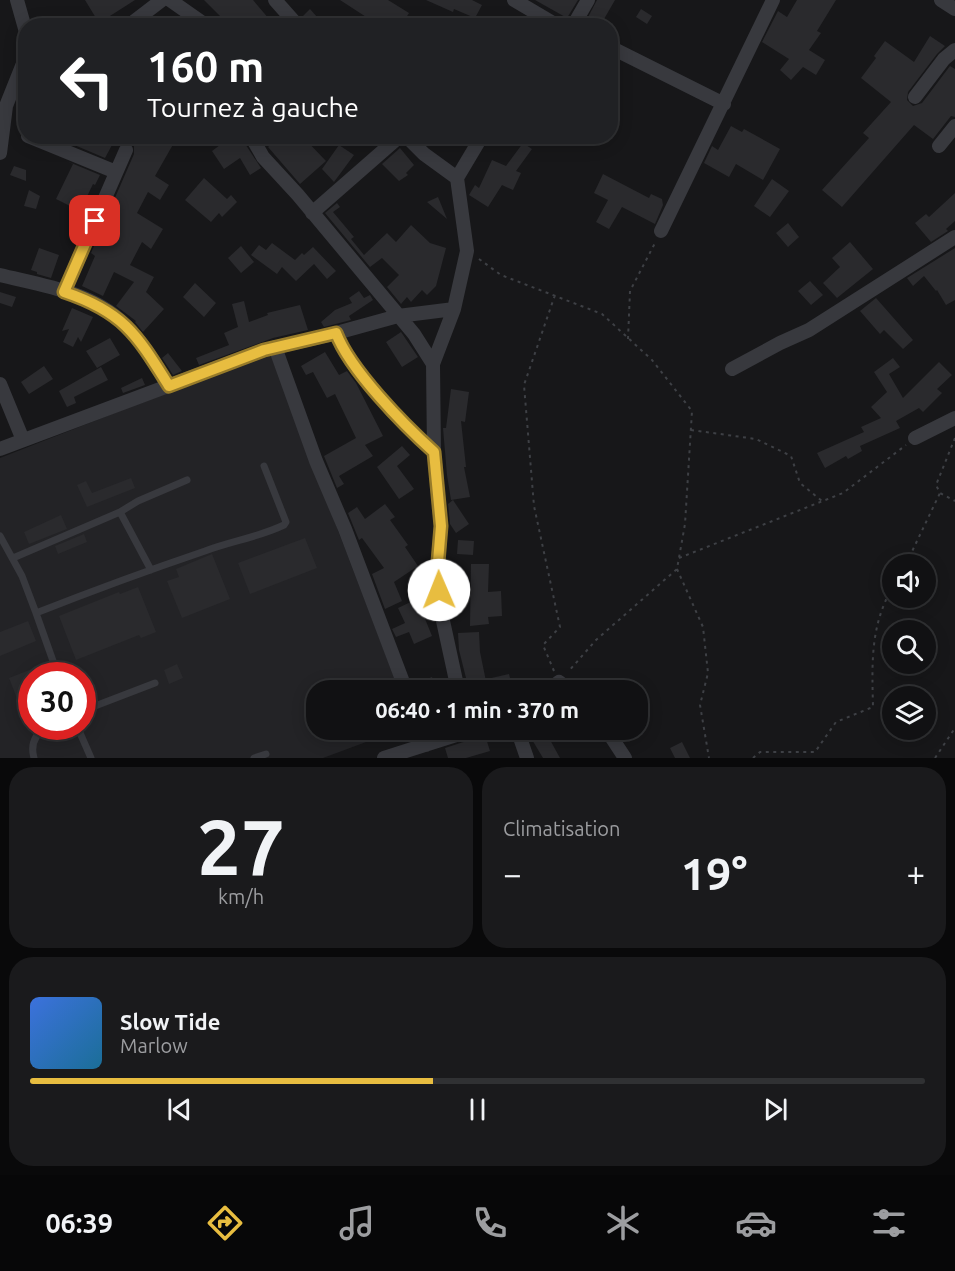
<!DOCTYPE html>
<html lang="fr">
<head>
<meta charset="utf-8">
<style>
	body { margin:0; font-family:Ubuntu,sans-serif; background:#1a1a1c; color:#f1f3f6; height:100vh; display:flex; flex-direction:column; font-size:22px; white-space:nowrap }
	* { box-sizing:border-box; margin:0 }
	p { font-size:20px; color:#9c9da0 }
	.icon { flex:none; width:33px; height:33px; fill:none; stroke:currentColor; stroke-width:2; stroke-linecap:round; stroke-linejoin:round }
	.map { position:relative; height:758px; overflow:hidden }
	.panel { display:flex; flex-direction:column; gap:9px; padding:9px; background:#09090a; flex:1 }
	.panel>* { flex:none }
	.top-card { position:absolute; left:18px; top:18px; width:600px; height:126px; border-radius:24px; box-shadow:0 3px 15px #0003,0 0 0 2px #303133; background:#202124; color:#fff; overflow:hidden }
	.fabs { position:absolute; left:882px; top:554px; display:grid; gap:12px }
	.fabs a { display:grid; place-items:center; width:54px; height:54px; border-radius:50%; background:#111113; box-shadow:0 3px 15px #0003,0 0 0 2px #303133; font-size:30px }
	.speed { position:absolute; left:18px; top:662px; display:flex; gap:12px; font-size:30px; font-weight:700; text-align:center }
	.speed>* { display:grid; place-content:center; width:78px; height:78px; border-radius:50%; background:#111113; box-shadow:0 3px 15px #0003,0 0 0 2px #303133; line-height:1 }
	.speed .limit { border:9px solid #d22; background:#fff; color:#111 }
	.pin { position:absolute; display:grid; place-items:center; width:51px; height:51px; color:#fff; margin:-26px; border-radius:12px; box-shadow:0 3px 9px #0006 }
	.me { position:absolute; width:66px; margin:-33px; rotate:359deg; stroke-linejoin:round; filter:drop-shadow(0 0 4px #0008) }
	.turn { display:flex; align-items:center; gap:21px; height:126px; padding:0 30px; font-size:27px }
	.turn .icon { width:78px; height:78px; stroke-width:2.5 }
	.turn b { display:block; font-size:42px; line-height:51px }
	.big { font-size:45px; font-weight:700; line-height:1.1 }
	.panel .card { flex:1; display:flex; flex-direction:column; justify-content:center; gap:9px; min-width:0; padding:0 21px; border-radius:24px; background:#1a1a1c }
	.panel .dial { align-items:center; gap:0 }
	.dial b { font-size:78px; line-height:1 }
	.song { display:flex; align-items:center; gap:18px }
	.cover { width:72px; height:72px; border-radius:9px; background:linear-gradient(135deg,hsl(220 70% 55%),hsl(200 70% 35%)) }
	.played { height:6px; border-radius:3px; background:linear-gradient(90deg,#e8bd40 45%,#303133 45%) }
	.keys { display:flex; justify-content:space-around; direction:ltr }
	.heat { display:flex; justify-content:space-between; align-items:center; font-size:33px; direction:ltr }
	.panel .tiles { flex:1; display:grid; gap:9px; grid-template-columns:1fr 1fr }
	.card:last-child { grid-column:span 2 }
	.trip { position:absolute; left:306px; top:680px; width:342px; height:60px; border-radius:24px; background:#111113; box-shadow:0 3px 15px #0003,0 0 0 2px #303133; font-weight:700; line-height:60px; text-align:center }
	.dock { display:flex; height:96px; justify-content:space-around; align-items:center; background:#070708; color:#9c9da0 }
	.dock .icon { width:42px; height:42px }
	.dock .selected { color:#e8bd40 }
	.dock b { font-size:27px; color:#f1f3f6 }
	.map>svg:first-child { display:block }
	.built { fill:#232326; fill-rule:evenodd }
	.building { fill:#2a2a2d }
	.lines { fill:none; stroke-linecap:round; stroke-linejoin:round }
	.path { stroke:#3e4045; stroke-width:2; stroke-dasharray:3 4.5; stroke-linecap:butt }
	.lane { stroke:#38393e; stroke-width:7 }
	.street { stroke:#38393e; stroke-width:14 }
	.route-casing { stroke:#977b2a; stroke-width:15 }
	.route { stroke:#e8bd40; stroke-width:10 }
</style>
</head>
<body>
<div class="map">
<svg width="955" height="758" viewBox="0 0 955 758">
	<rect width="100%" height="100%" fill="#171719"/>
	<!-- built -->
	<path class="built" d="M270,352l129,338h-83v39h85l-78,29h-323v-300zM32,675h50v51h-50z"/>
	<!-- building -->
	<path class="building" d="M85,0h50l-36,23z
		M204,0h49l22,26h-45z
		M340,0h48l21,13 -8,13h-21z
		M426,0h46l10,5 -7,13 -21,-9 -1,3z
		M535,0h43l-11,18z
		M597,0h18l-15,26h-6l-8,-5z
		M797,0h39l-19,31 4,2 -12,17 16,10 -9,15 -13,-8 -12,13 -11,-10 9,-11 -27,-17 16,-31 9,6z
		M310,9l15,17h-18l-5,-9z
		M641,9l11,7 -5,8 -11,-7z
		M930,36l15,10 -8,8 -29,38 -1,8 6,6 9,-3 28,-37 5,3v48l-4,-1 -18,23 -19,-14 -72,82 -20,-17 47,-52 -6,-5 28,-31 -30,-24 15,-20 -2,-2 11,-15 29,21z
		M731,126l11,6 2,-3 36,20 -17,31 -27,-16 -7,13 -25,-14 8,-17 6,4z
		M77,136h21l14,9 -7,13 -33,-14z
		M132,136h35l8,5 -20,35 14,9 -9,15 -12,-8 -11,21 26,16 -12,20 -9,-7 -12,23 24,12 -8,15 18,17 -21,23 -8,-10 1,-1 -20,-15 18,-24 -20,-10 -11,24 -21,-10 13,-30 -4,-3 43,-99v-9l-5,-3z
		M214,136h26l21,32 -11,7 -10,-17 -16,11 -12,-18 8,-6z
		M279,136h23l24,25 -26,23 -32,-37z
		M523,143l9,6 -16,22 5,2 -8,17 -11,-5 -14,22 -19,-12 6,-10 4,3 13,-28 14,6z
		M339,145l15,10 -20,27 -12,-13z
		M400,148l14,17 -8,8 2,2 -9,6 -17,-17z
		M64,160l36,15 -5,10 -2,-1 -13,27 -24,-12 17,-35z
		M14,166l12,4v11l-16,-6z
		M603,174l46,24 2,-4 11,5 1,6 -8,19 -33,-17 -13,22 -13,-7 12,-22 -14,-7z
		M204,178l23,21 4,-4 6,7 -15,15 -3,-4 -8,9 -26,-22z
		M772,179l17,12 -19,26 -16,-11z
		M29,190l11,6 -4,13 -12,-3z
		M955,193v28l-9,8 2,2 -17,11 -16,-19 11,-9 3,3z
		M438,197l9,22 -20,-17z
		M337,203l3,4 -7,5 21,25 -3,2 13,16 23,-22 9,9 15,-17 19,18 16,5 -10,38 -9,9 -5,-5 -11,12 -4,-5 -6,7 -14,-17 12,-12 -17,-17 -12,9 -45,-54z
		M788,223l11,14 -11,10 -12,-14z
		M850,242l23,27 -36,29 -14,-15 17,-16 -8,-9z
		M272,243l23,17 7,-7 2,2 9,-8 23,24 -9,8 -13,-15 -18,17 -14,-14 -5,7 -26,-19 8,-10 7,5z
		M241,246l13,16 -13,11 -13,-15z
		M39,248l20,7 -8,23 -14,-4v-2l-6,-2z
		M955,248v52l-9,5 -9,-15 -1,1 -12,-15 -11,10 -6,-8z
		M810,281l13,14 -12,10 -13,-14z
		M195,283l21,20 -12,14 -21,-20z
		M359,291l5,7 6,-3 3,5 -24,16 2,4 -27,7 -3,-5 14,-12 17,-7 -3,-5z
		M0,292l16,5 -4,10 -12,-4z
		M876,298l37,42 -10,9 -19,-19 -4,4 -20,-23z
		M244,301l5,21 19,-7 -1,-2 33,-8 8,25 -35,8 -74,27 -3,-7 33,-13 -5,-12 14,-6 -6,-23z
		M72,308l21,9 -12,25 -3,-5 -5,10 -10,-5 6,-13 -7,2z
		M401,332l17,25 -16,10 -16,-25z
		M110,338l10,17 -23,13 -11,-17z
		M325,352l14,23 8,-4 9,12 27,53 -18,9 8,11 -34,20 5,8 -7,4 -13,-32 32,-18 -21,-44 -8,4 -14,-26 -7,3 -5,-9z
		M168,353l14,18 -9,4 -11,-17z
		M893,358l7,9 -11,7 14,24 36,-36 13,13 -15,14 5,4 -19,19 -4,-4 -23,13 4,7 -40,18 2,5 -14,8 -2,-3 -21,12 -8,-15 47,-21 -3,-5 20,-9 -10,-11 16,-15 -13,-20z
		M44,366l9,13 -24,15 -8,-12z
		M101,367l7,13 -34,17 2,6 -9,4 -8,-16z
		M142,378l3,7 -22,8 -2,-5z
		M451,389l18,3 -4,30 -4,-1 5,46h-2l6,30 -19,3 -4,-25 -4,-47h3z
		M402,446l8,9 -13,11 17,23 -15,10 -22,-32z
		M131,478l4,10 -48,19 -10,-22 9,-4 6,12z
		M453,500l16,24 -13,9 -6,-9 -2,-20z
		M385,504l10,13 -5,3 18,25 -3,2 13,19 -24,16 8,19 -17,8 -13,-35 12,-6 -22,-30 -3,2 -11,-27 9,-6 8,12z
		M61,515l6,14 -38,15 -5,-12z
		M84,534l3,8 -29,12 -3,-8z
		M305,538l12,30 -67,26 -12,-31z
		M458,540l16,1 -1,14 -16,-1z
		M212,554l18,45 -48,19 -15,-37 12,-4 -3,-8z
		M471,564h18l-1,28 13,-1 1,25 -14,1 1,7 -19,2z
		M138,587l18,45 -15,6 -2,-3 -63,25 -17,-44 60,-24 1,2z
		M417,599l15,37 -18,8 -5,-12 -13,5 -4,-8 13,-6 -7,-15z
		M28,621l8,20 -36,15v-24z
		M479,632l1,20 7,34 -18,4 -10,-40 -1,-17z
		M177,664l6,14 -14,6 -5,-14z
		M32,669v42l-9,3 -14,-36z
		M509,674l4,16h-23l-3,-11z
		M432,677l5,13h-22l-2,-6z
		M546,729h19l-16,9 11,20h-17l-12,-20z
		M485,735l5,16 -24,7h-18l-3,-10z
		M682,742l8,16h-15l-5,-10z"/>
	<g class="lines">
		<!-- path -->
		<path class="path" d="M479,259l22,16 101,39 50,46 40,51 -7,113 -8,45 -81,71 -28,32
			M628,339l2,-48 25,-48
			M691,430l65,9 35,17 9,27 22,18
			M955,438l-19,47 4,8 15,8
			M679,558l164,-65 63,-48
			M906,564l34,-71
			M677,569l26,58 5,46 -8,32 9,53
			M554,671l-11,-26 17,-18 -26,-121 -10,-121 31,-90
			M753,758l7,-6h55l21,-30 37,-15c-1,-43 -3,-80 19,-119
			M935,758l20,-30"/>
		<!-- lane -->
		<path class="lane" d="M120,512l31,58
			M0,536l22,40 14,37
			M13,558l107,-46 18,-11 49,-21
			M58,675l-22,-62c56,-22 113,-43 169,-62 27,-10 54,-14 79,-26l2,-3 -22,-56
			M82,711l73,-28
			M77,726l14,32
			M34,758c-4,-14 1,-24 13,-32
			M254,758l12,-4"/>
		<!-- street -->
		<path class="street" d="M17,0l9,32
			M170,0l37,26
			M275,0l23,26
			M514,0l39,23 8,3
			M941,0l14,9
			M128,26l34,-26
			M573,26l15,-26
			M610,47l114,57
			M915,97l29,-38 11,-9
			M28,136l88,36
			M255,136v7l8,14 35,38 116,139 19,30
			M406,136l18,18 33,24
			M939,146l16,-20
			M0,153l6,-47 20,-50
			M312,213l88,-77
			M661,231l112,-231
			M0,275c41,10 92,17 123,48 19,18 32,41 46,63
			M64,292l62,-142
			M336,333c14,37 68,92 98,119
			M275,347l41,114 29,68 61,161
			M732,369l48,-26 29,-13 146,-93
			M0,384l23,56
			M915,438l40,-20
			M0,449l264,-99 65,-15 69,-19 56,-7
			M458,690l-18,-83 -3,-33 4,-48 -7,-74 -1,-88 21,-55 13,-58 -10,-73 25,-42
			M548,690l11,-8 11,8
			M420,729l6,16
			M517,729l10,29
			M606,729l19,29
			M384,758l91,-29"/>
	</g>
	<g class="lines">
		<defs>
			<path id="route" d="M95,221l-31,71c60,20 73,43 105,94l95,-36 72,-17c14,37 68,92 98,119l7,74 -4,48 2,16"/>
		</defs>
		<!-- route casing -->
		<use href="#route" class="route-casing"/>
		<!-- route -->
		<use href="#route" class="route"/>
	</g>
</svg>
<div class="fabs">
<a><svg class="icon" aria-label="sound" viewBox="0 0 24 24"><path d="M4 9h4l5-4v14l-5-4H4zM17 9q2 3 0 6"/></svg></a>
<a><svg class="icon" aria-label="search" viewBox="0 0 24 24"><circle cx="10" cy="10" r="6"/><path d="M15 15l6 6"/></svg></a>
<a><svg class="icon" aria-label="layers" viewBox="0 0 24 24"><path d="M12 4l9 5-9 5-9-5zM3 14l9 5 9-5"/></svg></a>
</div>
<div class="speed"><div class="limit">30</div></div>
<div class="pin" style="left:95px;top:221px;background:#d93025"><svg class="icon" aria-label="arrive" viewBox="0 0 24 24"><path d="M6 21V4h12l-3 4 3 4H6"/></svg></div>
<svg class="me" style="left:439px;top:590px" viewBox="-20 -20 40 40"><circle r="19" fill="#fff"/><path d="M0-13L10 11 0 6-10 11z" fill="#e8bd40"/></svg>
<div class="trip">06:40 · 1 min · 370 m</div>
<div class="top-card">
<div class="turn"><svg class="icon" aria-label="left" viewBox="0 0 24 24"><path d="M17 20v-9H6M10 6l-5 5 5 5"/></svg><div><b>160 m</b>Tournez à gauche</div></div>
</div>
</div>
<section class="panel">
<div class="tiles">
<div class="card dial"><b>27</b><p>km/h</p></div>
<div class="card"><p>Climatisation</p>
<div class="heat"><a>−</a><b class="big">19°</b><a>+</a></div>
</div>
<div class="card">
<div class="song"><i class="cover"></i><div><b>Slow Tide</b><p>Marlow</p></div></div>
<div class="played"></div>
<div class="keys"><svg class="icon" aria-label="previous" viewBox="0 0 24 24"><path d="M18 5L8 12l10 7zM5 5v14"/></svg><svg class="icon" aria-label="pause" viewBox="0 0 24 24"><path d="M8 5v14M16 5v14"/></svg><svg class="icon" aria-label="next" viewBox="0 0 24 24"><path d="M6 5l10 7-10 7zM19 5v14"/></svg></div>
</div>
</div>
</section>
<nav class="dock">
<b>06:39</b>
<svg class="icon selected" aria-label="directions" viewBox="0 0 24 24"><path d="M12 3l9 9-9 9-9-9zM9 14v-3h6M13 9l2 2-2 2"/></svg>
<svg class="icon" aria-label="music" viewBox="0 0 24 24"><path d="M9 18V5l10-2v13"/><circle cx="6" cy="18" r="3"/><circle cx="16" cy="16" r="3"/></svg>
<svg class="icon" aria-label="phone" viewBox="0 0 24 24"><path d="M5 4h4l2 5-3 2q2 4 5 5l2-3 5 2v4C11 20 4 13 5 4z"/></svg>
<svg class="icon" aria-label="climate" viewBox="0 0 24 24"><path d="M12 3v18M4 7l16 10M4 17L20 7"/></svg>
<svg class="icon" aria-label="car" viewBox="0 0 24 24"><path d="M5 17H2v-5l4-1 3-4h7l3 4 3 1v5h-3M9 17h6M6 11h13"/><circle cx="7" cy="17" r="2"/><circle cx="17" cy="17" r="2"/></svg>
<svg class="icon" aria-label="filters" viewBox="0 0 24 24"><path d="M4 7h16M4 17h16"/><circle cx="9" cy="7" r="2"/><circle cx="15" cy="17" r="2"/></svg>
</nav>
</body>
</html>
